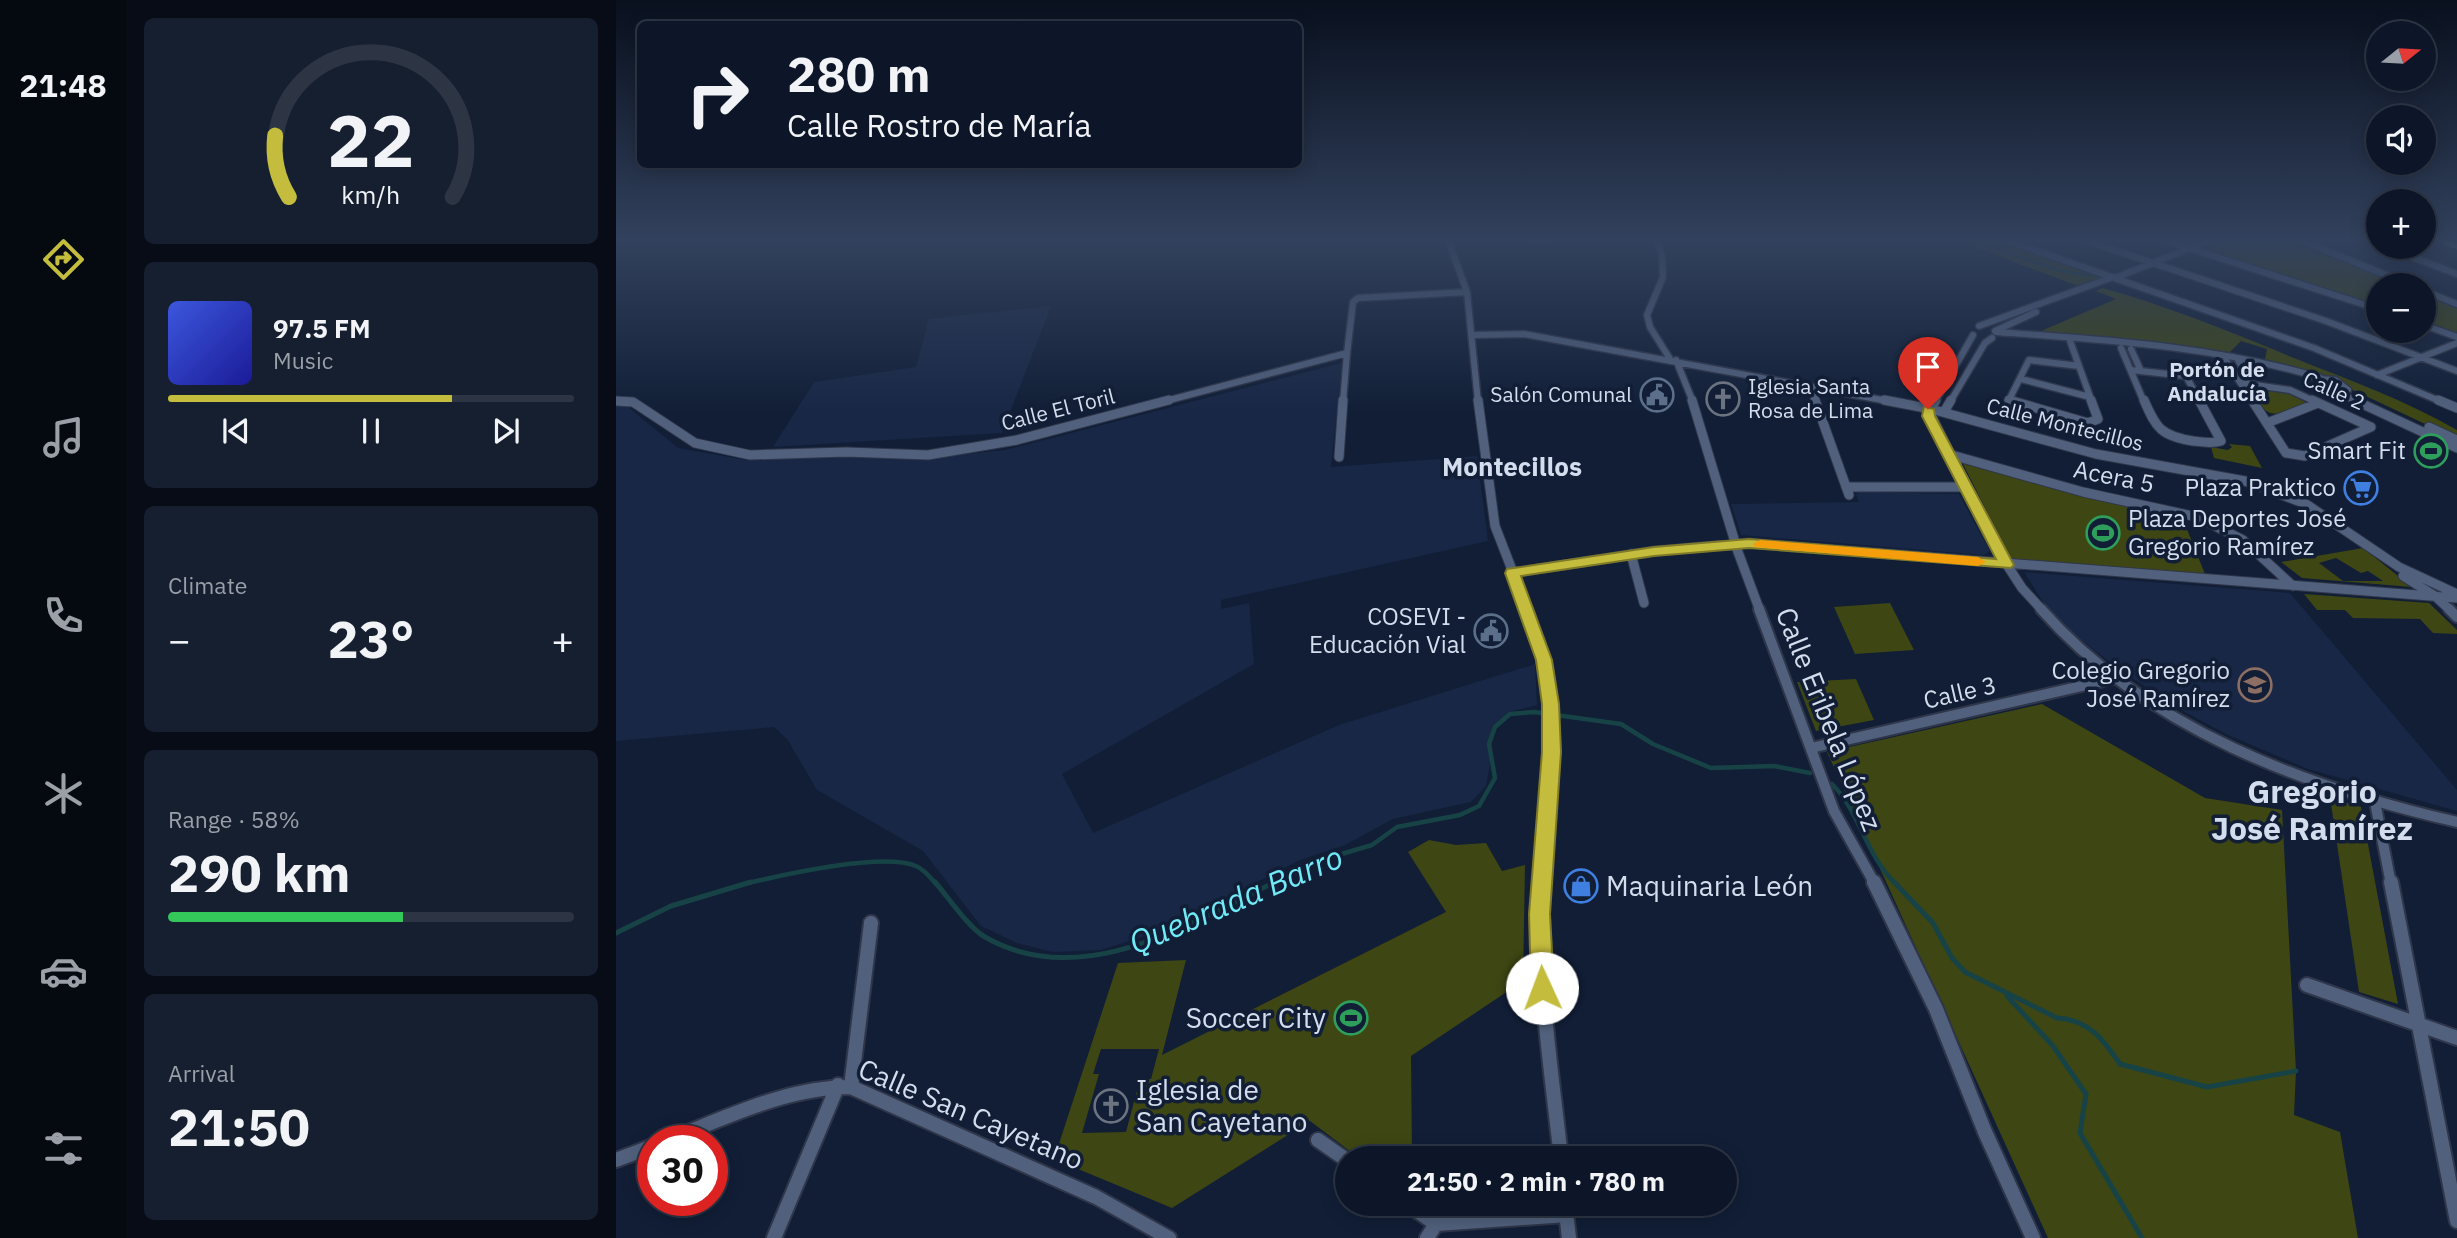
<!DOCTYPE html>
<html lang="en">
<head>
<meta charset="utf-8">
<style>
	body { margin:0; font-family:"IBM Plex Sans",sans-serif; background:#161f30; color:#f1f3f6; height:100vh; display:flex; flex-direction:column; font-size:26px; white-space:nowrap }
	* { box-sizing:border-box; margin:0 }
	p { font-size:23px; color:#9a9fa8 }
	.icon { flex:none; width:38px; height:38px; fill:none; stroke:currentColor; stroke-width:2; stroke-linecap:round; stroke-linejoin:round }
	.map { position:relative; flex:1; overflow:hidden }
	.details { display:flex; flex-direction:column; gap:18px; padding:18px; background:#070c16; width:490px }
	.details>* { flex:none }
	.top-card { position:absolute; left:21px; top:21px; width:665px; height:147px; border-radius:10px; box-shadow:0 4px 18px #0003,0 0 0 2px #2d3545; background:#0d1628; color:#f1f3f6; overflow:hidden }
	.needle { width:46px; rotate:72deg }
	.controls { position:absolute; left:1750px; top:21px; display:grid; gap:14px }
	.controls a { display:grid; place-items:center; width:70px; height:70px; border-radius:50%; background:#0d1628; box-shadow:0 4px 18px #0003,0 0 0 2px #2d3545; font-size:35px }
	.speed { position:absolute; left:21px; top:1125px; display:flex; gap:14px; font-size:35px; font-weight:700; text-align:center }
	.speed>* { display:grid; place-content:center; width:91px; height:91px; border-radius:50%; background:#0d1628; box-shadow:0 4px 18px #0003,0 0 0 2px #2d3545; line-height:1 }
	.speed .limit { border:10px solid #d22; background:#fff; color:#111 }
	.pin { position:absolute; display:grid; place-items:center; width:60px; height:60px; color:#fff; margin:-72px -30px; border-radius:50% 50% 50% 0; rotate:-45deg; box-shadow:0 0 7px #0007 }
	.pin .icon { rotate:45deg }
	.me { position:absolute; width:77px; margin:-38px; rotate:358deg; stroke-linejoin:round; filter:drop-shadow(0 0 5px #0008) }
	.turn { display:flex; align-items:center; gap:24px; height:147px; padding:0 35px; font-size:32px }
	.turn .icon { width:91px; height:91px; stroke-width:2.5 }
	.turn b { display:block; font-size:49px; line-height:60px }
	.big { font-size:52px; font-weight:800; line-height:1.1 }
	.details .card { flex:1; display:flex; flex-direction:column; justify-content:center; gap:10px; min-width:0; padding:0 24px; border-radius:10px; background:#161f30 }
	.details .dial { align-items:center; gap:0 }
	.dial svg { height:182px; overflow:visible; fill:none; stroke:#2d3545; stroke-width:7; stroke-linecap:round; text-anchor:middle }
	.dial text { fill:#f1f3f6; stroke:none }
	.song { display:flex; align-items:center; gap:21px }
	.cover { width:84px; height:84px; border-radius:10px; background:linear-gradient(135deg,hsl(230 70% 55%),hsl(240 70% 35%)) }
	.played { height:7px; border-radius:4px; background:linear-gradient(90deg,#c4bc3d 70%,#2d3545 70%) }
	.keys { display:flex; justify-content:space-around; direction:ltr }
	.heat { display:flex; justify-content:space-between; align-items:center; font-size:38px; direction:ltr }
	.charge { height:10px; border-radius:5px; background:linear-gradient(90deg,#34c759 58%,#2d3545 0) }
	.trip { position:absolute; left:719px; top:1146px; width:402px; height:70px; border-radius:35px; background:#0d1628; box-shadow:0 4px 18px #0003,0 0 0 2px #2d3545; font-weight:800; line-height:70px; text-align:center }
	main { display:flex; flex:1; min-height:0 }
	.dock { display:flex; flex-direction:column; width:126px; justify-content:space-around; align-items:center; background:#050910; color:#9a9fa8 }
	.dock .icon { width:49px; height:49px }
	.dock .selected { color:#c4bc3d }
	.dock b { font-size:32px; color:#f1f3f6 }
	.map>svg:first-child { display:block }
	.built { fill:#172745 }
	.green { fill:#3e4613; fill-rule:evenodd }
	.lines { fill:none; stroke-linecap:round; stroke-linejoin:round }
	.stream-far2 { stroke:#174347; stroke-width:2.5 }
	.stream-far1 { stroke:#174347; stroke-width:4.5 }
	.stream { stroke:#174347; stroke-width:5 }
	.street-far3-casing { stroke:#2f364a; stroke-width:9 }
	.street-far2-casing { stroke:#2f364a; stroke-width:11 }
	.street-far1-casing { stroke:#2f364a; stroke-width:14 }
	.street-casing { stroke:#2f364a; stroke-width:18 }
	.primary-casing { stroke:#2f364a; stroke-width:3 }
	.street-far3 { stroke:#51617d; stroke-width:6 }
	.street-far2 { stroke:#51617d; stroke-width:9 }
	.street-far1 { stroke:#51617d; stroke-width:10 }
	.street { stroke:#51617d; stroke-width:14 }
	.primary { fill:#65a58c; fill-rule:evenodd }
	.route { fill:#c4bc3d; stroke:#7f7a28; stroke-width:2 }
	.slow { fill:#f59e0b }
	.labels { text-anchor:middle; stroke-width:7; stroke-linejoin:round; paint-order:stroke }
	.far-neighbourhood-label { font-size:21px; font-weight:bold; fill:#d3dded; stroke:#111e36 }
	.far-poi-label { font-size:21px; fill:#d3dded; stroke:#111e36; text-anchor:start }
	.far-street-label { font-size:21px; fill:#d3dded; stroke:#111e36 }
	.poi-label { font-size:24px; fill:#d3dded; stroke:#111e36; text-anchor:end }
	.street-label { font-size:24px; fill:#d3dded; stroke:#111e36 }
	.neighbourhood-label { font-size:26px; font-weight:bold; fill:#d3dded; stroke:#111e36 }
	.near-street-label { font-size:28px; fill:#d3dded; stroke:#111e36 }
	.near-poi-label { font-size:28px; fill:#d3dded; stroke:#111e36; text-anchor:start }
	.near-neighbourhood-label { font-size:32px; font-weight:bold; fill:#d3dded; stroke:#111e36 }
	.near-water-label { font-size:32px; font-style:italic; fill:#71ebf7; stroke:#111e36 }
</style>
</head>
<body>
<main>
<nav class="dock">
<b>21:48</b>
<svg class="icon selected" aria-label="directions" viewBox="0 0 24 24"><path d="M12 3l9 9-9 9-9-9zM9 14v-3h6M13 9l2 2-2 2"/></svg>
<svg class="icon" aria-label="music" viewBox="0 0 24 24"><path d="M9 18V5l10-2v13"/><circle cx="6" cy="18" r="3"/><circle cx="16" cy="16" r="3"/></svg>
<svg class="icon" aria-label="phone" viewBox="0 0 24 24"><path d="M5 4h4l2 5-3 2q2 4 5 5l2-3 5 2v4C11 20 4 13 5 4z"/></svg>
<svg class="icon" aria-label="climate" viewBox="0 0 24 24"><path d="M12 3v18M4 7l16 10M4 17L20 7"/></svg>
<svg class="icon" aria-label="car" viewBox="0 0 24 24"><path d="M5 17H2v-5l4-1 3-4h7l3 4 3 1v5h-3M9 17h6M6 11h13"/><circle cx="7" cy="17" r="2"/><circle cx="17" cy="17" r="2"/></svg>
<svg class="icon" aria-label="filters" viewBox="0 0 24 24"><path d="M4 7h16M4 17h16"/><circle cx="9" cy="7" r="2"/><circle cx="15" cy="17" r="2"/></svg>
</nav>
<section class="details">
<div class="card dial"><svg viewBox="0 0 100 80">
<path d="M14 69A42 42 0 1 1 86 69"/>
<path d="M14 69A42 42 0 0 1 8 42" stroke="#c4bc3d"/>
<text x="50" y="56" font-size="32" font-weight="700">22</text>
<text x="50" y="72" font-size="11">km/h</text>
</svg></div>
<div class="card">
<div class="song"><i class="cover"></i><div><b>97.5 FM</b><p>Music</p></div></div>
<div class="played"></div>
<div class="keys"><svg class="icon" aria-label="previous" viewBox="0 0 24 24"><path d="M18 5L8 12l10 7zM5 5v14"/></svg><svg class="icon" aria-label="pause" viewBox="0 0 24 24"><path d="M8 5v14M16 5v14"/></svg><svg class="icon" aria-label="next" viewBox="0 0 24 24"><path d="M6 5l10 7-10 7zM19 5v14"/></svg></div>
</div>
<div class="card"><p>Climate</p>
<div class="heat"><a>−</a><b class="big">23°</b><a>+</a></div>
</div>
<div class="card"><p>Range · 58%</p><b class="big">290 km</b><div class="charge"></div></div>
<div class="card"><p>Arrival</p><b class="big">21:50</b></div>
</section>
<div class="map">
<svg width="1841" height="1238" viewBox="0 0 1841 1238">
	<rect width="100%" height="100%" fill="#111e36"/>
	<!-- built -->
	<path class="built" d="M435,306l-49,127 -229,14 41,-65 102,-15 13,-48z
		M726,363l-11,104 146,-11 11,85 -267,59v9l28,-6 5,61 -192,110 31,59 246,-108 196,-61 2,41 -28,7 -15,15 -6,17 3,15 -5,27 -15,16 -78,17 -48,26 -45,15 -139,71 -60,19 -48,2 -36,-9 -36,-17 -58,-75 -106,-61 -30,-51 -13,-12 -158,14v-335h11l51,42 68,12 94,-4 84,2 81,-8z
		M1244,492l99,2 31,57 -6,4 -243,-20 -10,-31 128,-2 -3,-8z
		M1408,572l266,21 167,197v21l-149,-42 -82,-35 -41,-22 -61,-39 -52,-40 -29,-31z"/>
	<!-- green -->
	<path class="green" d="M1339,240h42l107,39 -26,7z
		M1610,240h65l111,45h-24v21l-175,-57z
		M1486,288c66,18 129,44 192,70 55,22 111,42 163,72v9l-104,-49 -16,-11 -72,-20 2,-10 -26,-8 -11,11 -196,-18 82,-35 -20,-8z
		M1808,294l33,13v26l-33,-13z
		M1634,388l30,1 27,14c-31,13 -40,20 -57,-15z
		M1613,444l21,2 12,22 -48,-10 -3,-11 17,3 4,-3z
		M1345,460l96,30 123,22 25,62 -193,-13z
		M1747,548l49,39 -110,-9 -21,-16zM1720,558l25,15 7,-2 15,10h-40l-24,-18z
		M1688,594l125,9 28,27v4l-24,-1 -13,-14 -67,-1 -8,-8h-28z
		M1274,603l24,47 -59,4 -21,-47z
		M1240,679l18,41 -58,11 -19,-49z
		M1426,704l163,94 77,12 14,261 -2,44 46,17 18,106h-310l-221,-486z
		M1714,797l31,10 37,197 -39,-12z
		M813,840l27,5 30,-2 16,28 23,-6 -2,116 -112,75 1,102h-53l-49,-37 -138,87 -118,-49 64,-196 68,-3 -24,95 284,-143 -38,-60zM485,1049h58l-8,30h-11l-14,53 -44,1 17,-59h-6z"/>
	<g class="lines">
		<!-- stream-far2 -->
		<path class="stream-far2" d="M1354,240l88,30 33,6
			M1002,241l8,4 24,-3
			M1044,241l4,-1"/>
		<!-- stream-far1 -->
		<path class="stream-far1" d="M1216,784c28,28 34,72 64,100
			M128,884c38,-9 138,-32 172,-18 9,4 14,11 20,18
			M656,884l46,-23 54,-16 25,-18 63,-12 19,-9 16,-28 -6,-34 6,-17 15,-13 24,-2 87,12 32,20 58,24 63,-2 36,7"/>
		<!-- stream -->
		<path class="stream" d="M319,882c13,15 34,46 50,55 96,55 203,-12 290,-55
			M1278,882l39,41 19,35 13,14 92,46c32,2 46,21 63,46l87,23 89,-16
			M0,933l55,-27 80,-24
			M1391,996l46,50 33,48 -6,39 62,105"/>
		<defs>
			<path id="street-far3" d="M832,240l19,52 11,110
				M912,240h24
				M1040,240l6,15 1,22 -16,38 3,12 20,32
				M1390,240l308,108 128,54
				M1469,240l241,81 131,50
				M1548,240l214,69
				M1684,240l111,45
				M1753,240l9,4
				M1770,247l71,27
				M1499,278l95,-38
				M1808,291l33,13
				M1808,325l33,12
				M1363,326l134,-49
				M1379,331l41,-19
				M1380,332c110,8 219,14 325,46
				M857,335l51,-1 369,68
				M1453,338l10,28
				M1505,348l23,54
				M1515,349l10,22
				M1609,359l28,43
				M1060,360l17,42
				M1622,360l14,24
				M1463,366l13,36
				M1515,370l55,6 14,26
				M1761,375l80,-32
				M1405,379l69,18
				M1702,379l17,1 13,10 -17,2 -16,-8z
				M1625,383l49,7 26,12
				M1194,386l6,16
				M1723,393l19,9
				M0,401l13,1
				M546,402l185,-49 6,-51 5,-4 109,-6
				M727,402l4,-49
				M1319,402l38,-67
				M1334,402l35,-59 7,-5
				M1399,402l-6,-2 20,-40 50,6"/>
			<path id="street-far2" d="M862,400l17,126 33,85
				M1076,400l46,152 22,59
				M1199,400l34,95
				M1268,400l47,9 165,45 149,27 61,23 93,63 58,27
				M1393,400l79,23 10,-4 -7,-19
				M1528,400c12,28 17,36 49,41 10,1 18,3 28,0l-22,-41
				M1636,400l34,53 19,3 66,-29
				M1696,400l59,27
				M1738,400l103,48
				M1822,400l19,8
				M0,401l17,1 62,41 55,12 96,-3 82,3 89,-15 152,-40
				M1312,409l68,139 26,40 21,23
				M1315,409l5,-9
				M1328,412l7,-12
				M1651,423l51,-20
				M1813,427l28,13
				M1332,454l135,38 114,25 46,23 50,46
				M723,457l4,-57
				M1230,487h120
				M1015,554l13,49
				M896,573l143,-22 94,-8 707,55
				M1787,576l32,20 16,15"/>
			<path id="street-far1" d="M911,609c35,89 22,182 15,275
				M1143,609l75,202 41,73
				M1425,609c106,120 264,178 416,213
				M1833,609l8,8
				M1195,748l306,-70
				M1759,802l16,82"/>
			<path id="street" d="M926,882c-6,92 9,185 19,276
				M1258,882l62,127 49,123 48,106
				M1775,882l66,339
				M1691,985l150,53
				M235,1087l20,-164
				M702,1140l30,21
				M50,1141c59,-23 121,-54 185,-54l245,110 73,41
				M0,1160l37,-14
				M791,1204l29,20 130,-9
				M949,1204l4,34
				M158,1238l64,-153
				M811,1238l9,-14"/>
			<path id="primary" d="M1820,240l21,3v6l-20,-7z"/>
		</defs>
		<!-- street-far3 casing -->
		<use href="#street-far3" class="street-far3-casing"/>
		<!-- street-far2 casing -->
		<use href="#street-far2" class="street-far2-casing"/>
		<!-- street-far1 casing -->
		<use href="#street-far1" class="street-far1-casing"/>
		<!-- street casing -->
		<use href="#street" class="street-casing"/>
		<!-- primary casing -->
		<use href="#primary" class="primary-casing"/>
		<!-- street-far3 -->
		<use href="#street-far3" class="street-far3"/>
		<!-- street-far2 -->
		<use href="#street-far2" class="street-far2"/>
		<!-- street-far1 -->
		<use href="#street-far1" class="street-far1"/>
		<!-- street -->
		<use href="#street" class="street"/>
		<!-- primary -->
		<use href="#primary" class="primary"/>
	</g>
	<!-- sky -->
	<linearGradient id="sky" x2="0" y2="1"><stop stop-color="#09101e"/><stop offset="0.58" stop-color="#32415d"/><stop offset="1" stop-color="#32415d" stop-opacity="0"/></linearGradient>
	<rect width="1841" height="413" fill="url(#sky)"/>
	<!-- route -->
	<path class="route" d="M1308,406l10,3 1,7 79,149 -3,3 -262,-20 -95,8 -133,20 31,84 7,44 2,48 -11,162 4,74 -4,8 -8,3 -7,-3 -4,-8 -2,-74 13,-162v-48l-6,-44 -31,-87 2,-4 147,-22 95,-8 247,20 -74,-143z"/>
	<!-- slow -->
	<path class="slow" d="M1144,540l218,17 8,5 -8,4 -223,-19 -2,-3z"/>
	<!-- icons -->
	<defs>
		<symbol id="civic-ring" viewBox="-11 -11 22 22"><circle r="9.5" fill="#111e36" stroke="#5c6f8a" stroke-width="1.5"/><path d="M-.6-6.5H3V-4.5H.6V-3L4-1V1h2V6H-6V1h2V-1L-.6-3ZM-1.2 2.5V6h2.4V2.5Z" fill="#5c6f8a"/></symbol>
		<symbol id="church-ring" viewBox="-11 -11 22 22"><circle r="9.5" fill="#111e36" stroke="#6b7280" stroke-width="1.5"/><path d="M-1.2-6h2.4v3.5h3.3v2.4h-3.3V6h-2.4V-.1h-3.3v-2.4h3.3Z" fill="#6b7280"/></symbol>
		<symbol id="stadium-ring" viewBox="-11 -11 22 22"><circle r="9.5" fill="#111e36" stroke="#2e9e5b" stroke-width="1.5"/><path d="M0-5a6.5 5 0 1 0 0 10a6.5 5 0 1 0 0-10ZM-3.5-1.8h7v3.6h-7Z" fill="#2e9e5b"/></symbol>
		<symbol id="supermarket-ring" viewBox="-11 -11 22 22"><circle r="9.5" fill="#111e36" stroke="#3f7fe0" stroke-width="1.5"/><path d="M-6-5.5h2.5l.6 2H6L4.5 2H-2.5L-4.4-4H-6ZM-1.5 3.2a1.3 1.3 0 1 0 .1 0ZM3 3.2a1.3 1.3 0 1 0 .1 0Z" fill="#3f7fe0"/></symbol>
		<symbol id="school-ring" viewBox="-11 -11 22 22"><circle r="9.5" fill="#111e36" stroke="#8d6e63" stroke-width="1.5"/><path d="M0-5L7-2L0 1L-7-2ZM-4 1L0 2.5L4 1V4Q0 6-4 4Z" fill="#8d6e63"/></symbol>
		<symbol id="shop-ring" viewBox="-11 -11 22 22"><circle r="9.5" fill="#111e36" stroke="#3f7fe0" stroke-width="1.5"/><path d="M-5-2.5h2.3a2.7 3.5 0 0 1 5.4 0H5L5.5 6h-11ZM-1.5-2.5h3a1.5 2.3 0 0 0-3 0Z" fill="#3f7fe0"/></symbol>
	</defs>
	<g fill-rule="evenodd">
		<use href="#civic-ring" x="1022" y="376" width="38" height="38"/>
		<use href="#church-ring" x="1088" y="380" width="38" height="38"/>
		<use href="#stadium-ring" x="1796" y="432" width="38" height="38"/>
		<use href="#supermarket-ring" x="1726" y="469" width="38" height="38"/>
		<use href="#stadium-ring" x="1468" y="514" width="38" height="38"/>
		<use href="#civic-ring" x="856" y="612" width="38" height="38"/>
		<use href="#school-ring" x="1620" y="666" width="38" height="38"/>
		<use href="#shop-ring" x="946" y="867" width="38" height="38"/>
		<use href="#stadium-ring" x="716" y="999" width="38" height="38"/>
		<use href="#church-ring" x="476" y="1087" width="38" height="38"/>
	</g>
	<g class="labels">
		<!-- far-neighbourhood labels -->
		<g class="far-neighbourhood-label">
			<text x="1601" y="377">Portón de<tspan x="1601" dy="24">Andalucía</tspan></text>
		</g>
		<!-- far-poi labels -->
		<g class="far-poi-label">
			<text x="1132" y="394">Iglesia Santa<tspan x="1132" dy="24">Rosa de Lima</tspan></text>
			<text x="1016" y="402" text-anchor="end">Salón Comunal</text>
		</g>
		<!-- far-street labels -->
		<g class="far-street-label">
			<text transform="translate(1718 391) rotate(24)" y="7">Calle 2</text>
			<text transform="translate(442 410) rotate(-14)" y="7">Calle El Toril</text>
			<text transform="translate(1449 425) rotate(14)" y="7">Calle Montecillos</text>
		</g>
		<!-- poi labels -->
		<g class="poi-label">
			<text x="1790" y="459">Smart Fit</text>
			<text x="1720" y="496">Plaza Praktico</text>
			<text x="1512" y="527" text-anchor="start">Plaza Deportes José<tspan x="1512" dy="28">Gregorio Ramírez</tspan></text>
			<text x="850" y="625">COSEVI -<tspan x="850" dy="28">Educación Vial</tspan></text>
			<text x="1614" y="679">Colegio Gregorio<tspan x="1614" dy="28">José Ramírez</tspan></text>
		</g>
		<!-- street labels -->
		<g class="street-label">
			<text transform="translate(1498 477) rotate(11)" y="8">Acera 5</text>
			<text transform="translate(1344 693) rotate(-13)" y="8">Calle 3</text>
		</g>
		<!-- neighbourhood labels -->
		<g class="neighbourhood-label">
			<text x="896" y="476">Montecillos</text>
		</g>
		<!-- near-street labels -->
		<g class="near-street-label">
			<text transform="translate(1213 719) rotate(68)" y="10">Calle Eribela López</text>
			<text transform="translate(355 1114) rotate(23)" y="10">Calle San Cayetano</text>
		</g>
		<!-- near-poi labels -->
		<g class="near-poi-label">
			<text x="990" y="896">Maquinaria León</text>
			<text x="710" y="1028" text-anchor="end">Soccer City</text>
			<text x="520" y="1100">Iglesia de<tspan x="520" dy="32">San Cayetano</tspan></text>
		</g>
		<!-- near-neighbourhood labels -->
		<g class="near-neighbourhood-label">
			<text x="1696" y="803">Gregorio<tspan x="1696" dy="37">José Ramírez</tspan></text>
		</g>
		<!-- near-water labels -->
		<g class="near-water-label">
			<text transform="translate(620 900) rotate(-23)" y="11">Quebrada Barro</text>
		</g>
	</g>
</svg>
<div class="controls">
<a><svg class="needle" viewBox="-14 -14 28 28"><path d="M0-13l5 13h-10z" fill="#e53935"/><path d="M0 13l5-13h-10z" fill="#9a9fa8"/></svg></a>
<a><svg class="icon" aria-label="sound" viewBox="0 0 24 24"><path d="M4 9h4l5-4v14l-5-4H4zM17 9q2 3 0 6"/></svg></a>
<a>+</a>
<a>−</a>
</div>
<div class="speed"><div class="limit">30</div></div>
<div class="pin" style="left:1312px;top:409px;background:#d93025"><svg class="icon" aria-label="arrive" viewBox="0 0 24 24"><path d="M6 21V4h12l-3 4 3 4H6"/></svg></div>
<svg class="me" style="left:926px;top:988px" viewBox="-20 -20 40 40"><circle r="19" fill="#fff"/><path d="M0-13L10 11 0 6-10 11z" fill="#c4bc3d"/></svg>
<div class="trip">21:50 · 2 min · 780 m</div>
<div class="top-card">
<div class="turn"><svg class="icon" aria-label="right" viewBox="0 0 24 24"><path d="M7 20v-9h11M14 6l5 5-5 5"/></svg><div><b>280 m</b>Calle Rostro de María</div></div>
</div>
</div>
</main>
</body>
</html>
